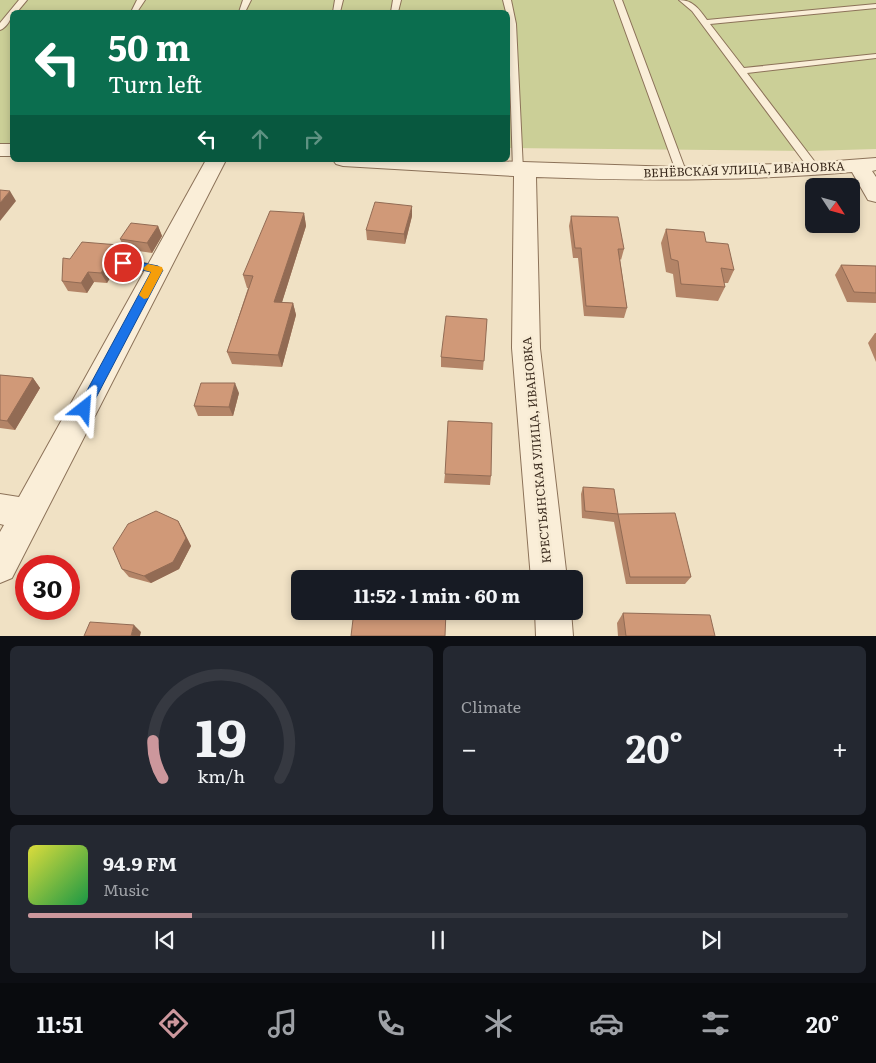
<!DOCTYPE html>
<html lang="en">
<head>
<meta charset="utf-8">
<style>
	body { margin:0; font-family:Literata,serif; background:#242831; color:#f1f3f6; height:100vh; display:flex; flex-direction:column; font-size:19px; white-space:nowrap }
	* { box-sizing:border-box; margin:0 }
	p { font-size:16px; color:#9ea1a6 }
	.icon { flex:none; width:28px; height:28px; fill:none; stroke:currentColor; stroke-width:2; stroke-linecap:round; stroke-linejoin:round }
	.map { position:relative; height:636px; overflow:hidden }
	.drawer { display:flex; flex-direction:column; gap:10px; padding:10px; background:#0d0f14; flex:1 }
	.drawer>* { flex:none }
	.banner { position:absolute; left:10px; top:10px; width:500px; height:152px; border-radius:8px; box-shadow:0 2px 8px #0003; background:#0b6e4f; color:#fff; overflow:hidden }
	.needle { width:32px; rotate:126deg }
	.tools { position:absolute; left:805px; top:178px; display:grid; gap:10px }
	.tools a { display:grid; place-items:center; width:55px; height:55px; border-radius:8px; background:#171b24; box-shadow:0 2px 8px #0003; font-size:25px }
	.speed { position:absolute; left:15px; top:555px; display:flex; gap:10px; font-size:25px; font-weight:700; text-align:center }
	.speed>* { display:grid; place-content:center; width:65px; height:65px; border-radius:50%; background:#171b24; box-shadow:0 2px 8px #0003; line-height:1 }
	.speed .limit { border:8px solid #d22; background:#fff; color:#111 }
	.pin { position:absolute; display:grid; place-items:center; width:42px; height:42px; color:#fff; margin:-21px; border:2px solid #fff; border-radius:50%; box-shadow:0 1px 5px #0007 }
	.me { position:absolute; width:55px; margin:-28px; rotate:28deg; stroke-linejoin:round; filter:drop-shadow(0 0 4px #0008) }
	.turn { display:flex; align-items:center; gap:18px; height:105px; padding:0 15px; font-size:22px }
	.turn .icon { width:65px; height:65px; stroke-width:2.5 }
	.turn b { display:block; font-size:35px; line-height:42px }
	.lanes { display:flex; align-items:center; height:48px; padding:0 15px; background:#0003; justify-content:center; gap:25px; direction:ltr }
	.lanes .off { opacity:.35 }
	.big { font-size:38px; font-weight:700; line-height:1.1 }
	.drawer .widget { flex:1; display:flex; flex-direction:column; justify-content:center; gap:8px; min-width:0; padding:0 18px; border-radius:8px; background:#242831 }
	.drawer .dial { align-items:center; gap:0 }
	.dial svg { height:130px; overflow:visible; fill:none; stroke:#363941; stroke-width:7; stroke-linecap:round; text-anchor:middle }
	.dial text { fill:#f1f3f6; stroke:none }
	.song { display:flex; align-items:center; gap:15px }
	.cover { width:60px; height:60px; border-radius:8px; background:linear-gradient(135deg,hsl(60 70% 55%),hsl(140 70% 35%)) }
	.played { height:5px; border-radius:2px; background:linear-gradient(90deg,#cc979c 20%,#363941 20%) }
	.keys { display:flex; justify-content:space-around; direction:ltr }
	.heat { display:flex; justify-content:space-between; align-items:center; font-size:28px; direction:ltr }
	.drawer .tiles { flex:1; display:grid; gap:10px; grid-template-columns:1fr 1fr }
	.widget:last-child { grid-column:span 2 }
	.trip { position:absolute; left:291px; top:570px; width:292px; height:50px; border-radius:8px; background:#171b24; box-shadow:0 2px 8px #0003; font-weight:700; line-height:50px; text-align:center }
	.dock { display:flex; height:80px; justify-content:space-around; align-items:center; background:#090b0e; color:#9ea1a6 }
	.dock .icon { width:35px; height:35px }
	.dock .on { color:#cc979c }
	.dock b { font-size:22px; color:#f1f3f6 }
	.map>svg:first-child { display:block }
	.green { fill:#cbcf97 }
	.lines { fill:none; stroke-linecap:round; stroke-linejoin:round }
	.lane-casing { stroke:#8c7259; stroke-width:2 }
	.street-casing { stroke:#8c7259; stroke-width:2 }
	.lane { fill:#faeed8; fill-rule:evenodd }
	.street { fill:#faeed8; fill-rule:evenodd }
	.wall { fill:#b38467 }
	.shaded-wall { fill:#926b54 }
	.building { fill:#d09978; stroke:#926b54 }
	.route { fill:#1a73e8; stroke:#114b97 }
	.slow { fill:#f59e0b }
	.labels { text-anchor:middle; stroke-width:5; stroke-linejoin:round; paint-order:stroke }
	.street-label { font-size:12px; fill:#3b2b1e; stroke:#f7ebd4 }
</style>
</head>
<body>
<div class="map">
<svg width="876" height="636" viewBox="0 0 876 636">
	<rect width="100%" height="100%" fill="#f0e1c4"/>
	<!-- green -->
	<path class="green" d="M0,0h876v149l-68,2 -300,-3v-136h-496v131h-12z"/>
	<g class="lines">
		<defs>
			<path id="lane" d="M19,0h8l-10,12h-5c0,7 -6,16 -12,18v-7z
				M137,0h8l-8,12h-6z
				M243,0h8l-6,12h-6z
				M335,0h8l-3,12h-7z
				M393,0h8l-3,12h-7z
				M503,0h8l5,24 7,146 -5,3 -5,-3 -5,-158h-2z
				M614,0h8l65,174 -1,2 -4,1 -5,-3z
				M679,0c14,0 20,9 28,20l169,-16v4l-166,16 34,44 132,-14v4l-129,15 71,93v4h-8l-118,-159z
				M123,259l35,7 6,4 -6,4 -39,-8 -2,-3 2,-3z"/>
			<path id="street" d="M0,144h12v12h-12z
				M876,158v12l-4,1 4,6v25l-8,-2 -16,-28c-105,9 -211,9 -316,5l4,171 27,231h-36l-19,-231 2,-172 -171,-10 -7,-2 -3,-4h126l217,7 134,-4z
				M206,160h20l-214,418 -12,5v-51l4,-7 -4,-1v-30l19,3z
				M535,611h36l2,25h-37z"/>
		</defs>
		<!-- lane casing -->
		<use href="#lane" class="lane-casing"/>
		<!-- street casing -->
		<use href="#street" class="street-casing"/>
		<!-- lane -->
		<use href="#lane" class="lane"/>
		<!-- street -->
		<use href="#street" class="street"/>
	</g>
	<!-- wall -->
	<path class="wall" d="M304,213l2,13 -24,76 11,1 3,12 -14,52 -50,-3 -5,-12 21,-64h-1l-4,-13z
		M412,216l-7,28 -38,-4 -1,-10z
		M571,216l53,33 -3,11 -1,-1 7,49 -3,10 -40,-2 -6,-58h-5l-4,-32z
		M158,226l4,10 -10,17 -27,-4 -5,-10z
		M666,229l40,13 28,28 -6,13h-4l1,4 -7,14 -42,-4 -3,-23 -7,-2 -5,-29z
		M119,245l5,10 -9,7 2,4 -10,17 -13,-1 -7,11 -19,-2 -6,-10 8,-22z
		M841,265l35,1v37l-29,-1 -12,-27z
		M487,319l-4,51 -42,-3v-10z
		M875,333h1v29l-8,-19z
		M0,375l33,3 7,10 -25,42 -15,-2z
		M239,393l-6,23h-35l-4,-10z
		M445,474l46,2 -1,9 -46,-2z
		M583,487l35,27 73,63 -6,7h-59l-12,-62 -32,-4 -1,-24z
		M178,521l5,9 8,16 -12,23 -28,14 -22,-6 -7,-8z
		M623,613l92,23h-97l-1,-13z"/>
	<!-- shaded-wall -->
	<path class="shaded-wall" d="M10,191l6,10 -16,20v-18z
		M412,206v10l-7,28 -1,-10z
		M304,213l2,13 -28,89 -4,-13z
		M158,226l4,10 -10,17 -5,-10z
		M119,245l5,10 -9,7 2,4 -10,17 -6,-10 9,-21z
		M88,272l6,10 -7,11 -6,-10z
		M293,303l3,12 -14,52 -4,-12z
		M33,378l7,10 -25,42 -8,-9z
		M235,383l4,10 -6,23 -4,-9z
		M178,521l5,9 8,16 -12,23 -28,14 -7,-7z
		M134,625l7,7 -1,4h-9z"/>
	<!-- building -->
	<path class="building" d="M0,190l10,1 -10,12z
		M375,202l37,4 -8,28 -38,-4z
		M270,211l34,2 -30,89 19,1 -15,52 -51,-3 26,-76 -10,-1z
		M571,216l47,1 6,32h-6l9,59 -41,-2 -5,-58h-6z
		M131,223l27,3 -11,17 -27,-4z
		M666,229l38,3 2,10 22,2 6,26 -13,-2 4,19 -44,-3 -3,-23 -7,-2z
		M82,242l37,3 -9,7 2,4 -11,17 -13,-1 -7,11 -19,-2 1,-23 7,1z
		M841,265l35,1v27l-22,-1z
		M446,316l41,3 -3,42 -43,-4z
		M0,375l33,3 -26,43 -7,-1z
		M201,383h34l-6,24 -35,-1z
		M448,421l44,2 -1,53 -46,-2z
		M583,487l31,2 4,25 -33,-3z
		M156,511l22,10 8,17 -13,24 -29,14 -22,-7 -9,-21 15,-24z
		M675,513l16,64h-61l-12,-63z
		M354,611h92l-1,25h-94z
		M623,613l87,2 5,21h-89z
		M90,622l44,3 -3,11h-47z"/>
	<!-- route -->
	<path class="route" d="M123,259l35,7 5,4 -75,143 -4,2 -5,-2 -2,-4 74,-137 -32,-7 -1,-2 1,-3z"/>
	<!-- slow -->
	<path class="slow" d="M148,264l14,3 1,3 -15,28 -4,1 -5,-4 12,-23 -7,-2 -1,-2z"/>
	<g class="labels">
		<!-- street labels -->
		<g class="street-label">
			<text transform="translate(744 170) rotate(-2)" y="4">ВЕНЁВСКАЯ УЛИЦА, ИВАНОВКА</text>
			<text transform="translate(537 450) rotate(-95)" y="4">КРЕСТЬЯНСКАЯ УЛИЦА, ИВАНОВКА</text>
		</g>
	</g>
</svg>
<div class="tools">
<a><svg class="needle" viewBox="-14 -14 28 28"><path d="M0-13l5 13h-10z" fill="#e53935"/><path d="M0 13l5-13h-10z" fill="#9ea1a6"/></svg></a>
</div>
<div class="speed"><div class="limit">30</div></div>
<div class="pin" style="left:123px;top:263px;background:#d93025"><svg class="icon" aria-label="arrive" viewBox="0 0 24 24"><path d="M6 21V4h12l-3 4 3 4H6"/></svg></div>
<svg class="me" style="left:84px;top:409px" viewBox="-20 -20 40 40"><path d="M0-17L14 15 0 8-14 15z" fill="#1a73e8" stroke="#fff" stroke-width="4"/></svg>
<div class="trip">11:52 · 1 min · 60 m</div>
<div class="banner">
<div class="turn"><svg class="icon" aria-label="left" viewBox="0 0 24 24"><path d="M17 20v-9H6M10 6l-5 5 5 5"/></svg><div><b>50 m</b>Turn left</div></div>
<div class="lanes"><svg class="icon" aria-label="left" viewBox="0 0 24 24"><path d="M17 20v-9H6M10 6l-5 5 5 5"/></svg><svg class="icon off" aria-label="ahead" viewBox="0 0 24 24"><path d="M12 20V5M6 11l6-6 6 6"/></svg><svg class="icon off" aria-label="right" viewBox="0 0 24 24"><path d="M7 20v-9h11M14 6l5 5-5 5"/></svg></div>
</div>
</div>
<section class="drawer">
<div class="tiles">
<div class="widget dial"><svg viewBox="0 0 100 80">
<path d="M14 69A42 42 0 1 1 86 69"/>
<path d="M14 69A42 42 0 0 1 8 46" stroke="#cc979c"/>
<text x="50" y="56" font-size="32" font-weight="700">19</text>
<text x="50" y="72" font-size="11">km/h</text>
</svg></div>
<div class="widget"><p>Climate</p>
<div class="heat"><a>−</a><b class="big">20°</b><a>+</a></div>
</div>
<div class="widget">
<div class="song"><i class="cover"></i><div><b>94.9 FM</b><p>Music</p></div></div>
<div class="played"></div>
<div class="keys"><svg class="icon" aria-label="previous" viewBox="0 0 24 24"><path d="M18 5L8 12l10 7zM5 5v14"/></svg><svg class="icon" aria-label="pause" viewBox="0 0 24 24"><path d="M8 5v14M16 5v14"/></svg><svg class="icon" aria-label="next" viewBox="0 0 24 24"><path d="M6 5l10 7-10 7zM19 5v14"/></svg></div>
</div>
</div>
</section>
<nav class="dock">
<b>11:51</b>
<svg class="icon on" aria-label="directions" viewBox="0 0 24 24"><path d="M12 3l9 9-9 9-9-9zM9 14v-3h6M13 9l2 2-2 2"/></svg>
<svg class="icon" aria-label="music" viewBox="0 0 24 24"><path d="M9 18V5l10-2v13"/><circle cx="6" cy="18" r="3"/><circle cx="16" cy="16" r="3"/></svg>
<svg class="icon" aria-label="phone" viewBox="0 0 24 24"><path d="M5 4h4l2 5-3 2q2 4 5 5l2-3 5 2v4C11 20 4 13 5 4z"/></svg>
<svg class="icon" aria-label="climate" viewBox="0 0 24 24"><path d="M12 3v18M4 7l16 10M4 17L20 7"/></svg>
<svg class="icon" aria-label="car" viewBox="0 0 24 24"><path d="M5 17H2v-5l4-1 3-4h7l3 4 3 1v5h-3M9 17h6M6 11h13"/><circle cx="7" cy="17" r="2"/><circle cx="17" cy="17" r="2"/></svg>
<svg class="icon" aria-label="filters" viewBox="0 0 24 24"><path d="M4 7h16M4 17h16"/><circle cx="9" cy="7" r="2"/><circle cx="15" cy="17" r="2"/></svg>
<b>20°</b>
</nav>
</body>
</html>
